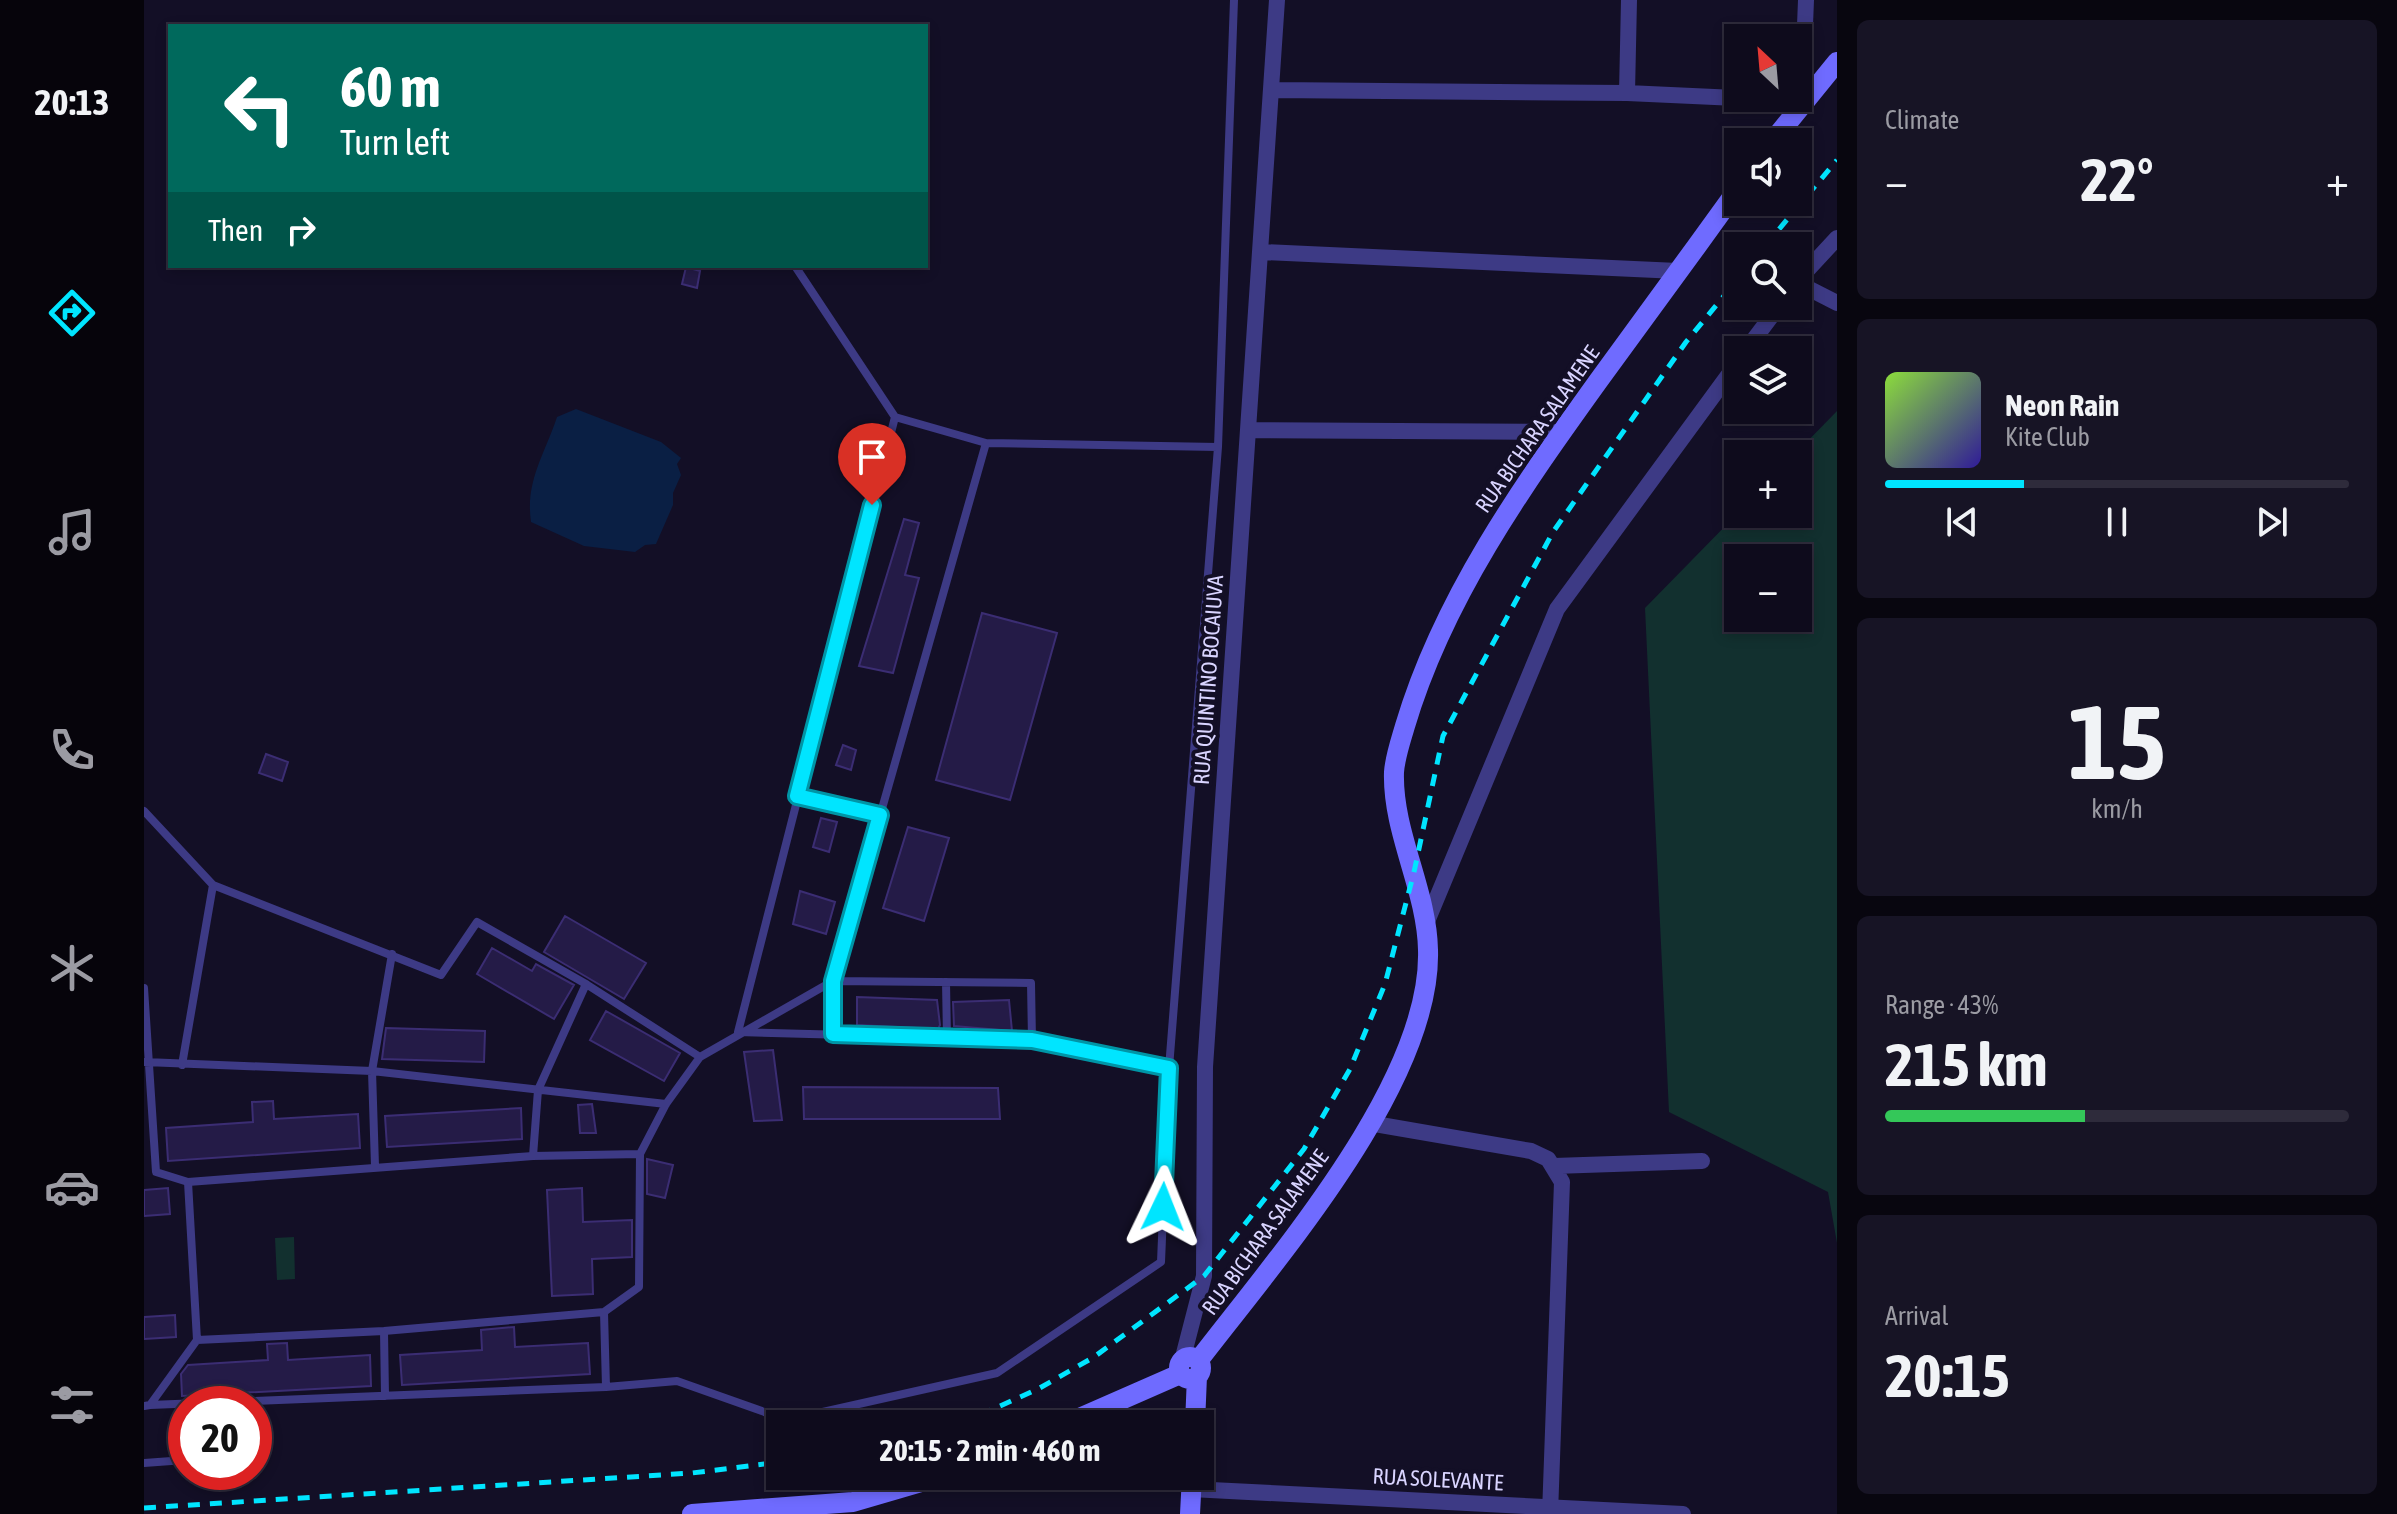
<!DOCTYPE html>
<html lang="en">
<head>
<meta charset="utf-8">
<style>
	body { margin:0; font-family:"Asap Condensed",sans-serif; background:#171425; color:#f1f3f6; height:100vh; display:flex; flex-direction:column; font-size:30px; white-space:nowrap }
	* { box-sizing:border-box; margin:0 }
	p { font-size:26px; color:#9b9ba3 }
	.icon { flex:none; width:44px; height:44px; fill:none; stroke:currentColor; stroke-width:2; stroke-linecap:round; stroke-linejoin:round }
	.map { position:relative; flex:1; overflow:hidden }
	.details { display:flex; flex-direction:column; gap:20px; padding:20px; background:#08060f; width:560px }
	.details>* { flex:none }
	.top-card { position:absolute; left:24px; top:24px; width:760px; height:244px; border-radius:0px; box-shadow:0 4px 12px #0003,0 0 0 2px #2e2b3b; background:#00695c; color:#fff; overflow:hidden }
	.needle { width:52px; rotate:334deg }
	.controls { position:absolute; left:1580px; top:24px; display:grid; gap:16px }
	.controls a { display:grid; place-items:center; width:88px; height:88px; border-radius:0px; background:#0e0b1c; box-shadow:0 4px 12px #0003,0 0 0 2px #2e2b3b; font-size:40px }
	.speed { position:absolute; left:24px; top:1386px; display:flex; gap:16px; font-size:40px; font-weight:700; text-align:center }
	.speed>* { display:grid; place-content:center; width:104px; height:104px; border-radius:50%; background:#0e0b1c; box-shadow:0 4px 12px #0003,0 0 0 2px #2e2b3b; line-height:1 }
	.speed .limit { border:12px solid #d22; background:#fff; color:#111 }
	.pin { position:absolute; display:grid; place-items:center; width:68px; height:68px; color:#fff; margin:-82px -34px; border-radius:50% 50% 50% 0; rotate:-45deg; box-shadow:0 0 8px #0007 }
	.pin .icon { rotate:45deg }
	.me { position:absolute; width:88px; margin:-44px; rotate:2deg; stroke-linejoin:round; filter:drop-shadow(0 0 6px #0008) }
	.turn { display:flex; align-items:center; gap:28px; height:168px; padding:0 40px; font-size:36px }
	.turn .icon { width:104px; height:104px; stroke-width:2.5 }
	.turn b { display:block; font-size:56px; line-height:68px }
	.then { display:flex; align-items:center; height:76px; padding:0 40px; background:#0003; gap:16px; font-size:30px }
	.big { font-size:60px; font-weight:700; line-height:1.1 }
	.details .widget { flex:1; display:flex; flex-direction:column; justify-content:center; gap:12px; min-width:0; padding:0 28px; border-radius:12px; background:#171425 }
	.details .dial { align-items:center; gap:0 }
	.dial b { font-size:104px; line-height:1 }
	.song { display:flex; align-items:center; gap:24px }
	.cover { width:96px; height:96px; border-radius:12px; background:linear-gradient(135deg,hsl(90 70% 55%),hsl(250 70% 35%)) }
	.played { height:8px; border-radius:4px; background:linear-gradient(90deg,#00e5ff 30%,#2e2b3b 30%) }
	.keys { display:flex; justify-content:space-around; direction:ltr }
	.heat { display:flex; justify-content:space-between; align-items:center; font-size:44px; direction:ltr }
	.charge { height:12px; border-radius:6px; background:linear-gradient(90deg,#34c759 43%,#2e2b3b 0) }
	.trip { position:absolute; left:622px; top:1410px; width:448px; height:80px; border-radius:0px; background:#0e0b1c; box-shadow:0 4px 12px #0003,0 0 0 2px #2e2b3b; font-weight:700; line-height:80px; text-align:center }
	main { display:flex; flex:1; min-height:0 }
	.tab-bar { display:flex; flex-direction:column; width:144px; justify-content:space-around; align-items:center; background:#06040b; color:#9b9ba3 }
	.tab-bar .icon { width:56px; height:56px }
	.tab-bar .on { color:#00e5ff }
	.tab-bar b { font-size:36px; color:#f1f3f6 }
	.map>svg:first-child { display:block }
	.green { fill:#12302f; fill-rule:evenodd }
	.water { fill:#0a1f44 }
	.building { fill:#241b47; stroke:#3b2d73; stroke-width:2 }
	.lines { fill:none; stroke-linecap:round; stroke-linejoin:round }
	.lane { stroke:#3d3a85; stroke-width:8 }
	.street { stroke:#3d3a85; stroke-width:16 }
	.secondary { stroke:#6f6bff; stroke-width:20 }
	.rail { stroke:#00e5ff; stroke-width:5; stroke-dasharray:12 10; stroke-linecap:butt }
	.route-casing { stroke:#0095a6; stroke-width:20 }
	.route { stroke:#00e5ff; stroke-width:14 }
	.labels { text-anchor:middle; stroke-width:8; stroke-linejoin:round; paint-order:stroke }
	.street-label { font-size:22px; fill:#d9d4ff; stroke:#130f26 }
</style>
</head>
<body>
<main>
<nav class="tab-bar">
<b>20:13</b>
<svg class="icon on" aria-label="directions" viewBox="0 0 24 24"><path d="M12 3l9 9-9 9-9-9zM9 14v-3h6M13 9l2 2-2 2"/></svg>
<svg class="icon" aria-label="music" viewBox="0 0 24 24"><path d="M9 18V5l10-2v13"/><circle cx="6" cy="18" r="3"/><circle cx="16" cy="16" r="3"/></svg>
<svg class="icon" aria-label="phone" viewBox="0 0 24 24"><path d="M5 4h4l2 5-3 2q2 4 5 5l2-3 5 2v4C11 20 4 13 5 4z"/></svg>
<svg class="icon" aria-label="climate" viewBox="0 0 24 24"><path d="M12 3v18M4 7l16 10M4 17L20 7"/></svg>
<svg class="icon" aria-label="car" viewBox="0 0 24 24"><path d="M5 17H2v-5l4-1 3-4h7l3 4 3 1v5h-3M9 17h6M6 11h13"/><circle cx="7" cy="17" r="2"/><circle cx="17" cy="17" r="2"/></svg>
<svg class="icon" aria-label="filters" viewBox="0 0 24 24"><path d="M4 7h16M4 17h16"/><circle cx="9" cy="7" r="2"/><circle cx="15" cy="17" r="2"/></svg>
</nav>
<div class="map">
<svg width="1693" height="1514" viewBox="0 0 1693 1514">
	<rect width="100%" height="100%" fill="#130f26"/>
	<!-- green -->
	<path class="green" d="M1693,411v832l-9,-51 -159,-80 -24,-504 93,-95 60,1 -3,-60zM1594,558h60v60h-60z
		M150,1237l1,42 -18,1 -2,-42z"/>
	<!-- water -->
	<path class="water" d="M432,409l85,33 20,16 -4,6 4,11 -8,18v12l-17,39 -11,1 -10,7 -51,-6 -53,-24c-6,-41 14,-68 26,-105z"/>
	<!-- building -->
	<path class="building" d="M542,267l14,4 -3,17 -15,-4z
		M760,519l15,4 -14,52 14,3 -26,95 -34,-7z
		M838,613l75,20 -47,167 -74,-20z
		M699,745l13,5 -5,20 -15,-5z
		M122,754l22,8 -6,19 -23,-8z
		M677,818l16,4 -8,30 -16,-5z
		M764,827l41,11 -25,83 -41,-13z
		M656,891l35,11 -9,32 -33,-10z
		M421,916l81,47 -22,36 -80,-47z
		M348,948l40,23 4,-7 38,21 -20,34 -77,-45z
		M713,997l80,3 3,25 -2,4 -81,-4z
		M865,1000l3,31 -58,-5 -1,-24z
		M462,1011l74,42 -16,28 -74,-41z
		M242,1028l99,3 -1,31 -102,-3z
		M629,1050l9,70 -28,1 -10,-69z
		M659,1087l195,1 2,31h-196z
		M129,1101l1,18 84,-5 2,34 -192,13 -2,-33 87,-6 -1,-20z
		M448,1104l4,29h-16l-2,-28z
		M377,1108l1,31 -135,8 -2,-31z
		M503,1159l26,6 -8,33 -18,-4z
		M24,1188l2,26 -26,2v-26z
		M438,1188l1,34 49,-2v37l-40,2 1,35 -41,2 -5,-106z
		M31,1315l1,22 -32,2v-22z
		M370,1327l1,20 73,-4 2,31 -188,11 -2,-30 82,-5 -1,-20z
		M143,1343l1,17 82,-5 1,31 -189,10 -1,-22 7,-9 80,-5 -1,-16z"/>
	<g class="lines">
		<!-- lane -->
		<path class="lane" d="M651,266l100,151 -157,615 294,8 -1,-57 -198,-2v53
			M751,417l91,26 232,4 16,-447
			M653,796l83,19
			M0,811l69,74 228,90 36,-53 109,62 114,73 133,-76 153,-538
			M802,982l1,56
			M0,988l12,184 32,10 345,-26 107,-2
			M1,1062l227,9 294,33
			M38,1065l31,-180
			M1025,1068l49,-621
			M389,1156l5,-66 48,-106
			M231,1166l-3,-95 20,-117
			M44,1182l9,158
			M240,1331l1,65
			M462,1387l71,-6 110,39 210,-47 164,-111 8,-194 -137,-28
			M6,1405l456,-18 -2,-75
			M0,1406l6,-1 47,-65 187,-9 220,-19 35,-25 1,-133 26,-50 34,-47
			M0,1463l41,-3"/>
		<!-- street -->
		<path class="street" d="M1129,90l354,3 175,8 4,-101
			M1483,93l2,-93
			M1118,252l416,19
			M1654,280l39,-42
			M1654,283l39,20
			M1602,350l33,-44
			M1105,430l312,2
			M1282,924l131,-315 181,-247
			M1225,1123l162,28 17,8 14,23 -12,332
			M1410,1166l148,-5
			M1038,1361l22,-85 1,-209 72,-1067
			M1047,1489l492,25"/>
		<!-- secondary -->
		<path class="secondary" d="M1628,142l65,-80
			M1035 1368a11 11 0 1 1 22 0a11 11 0 1 1-22 0Z
			M1054,1361c78,-102 234,-279 230,-411 -1,-60 -36,-118 -34,-178 1,-15 7,-32 11,-46 38,-128 117,-239 194,-346 46,-63 93,-127 139,-191
			M922,1424l114,-50
			M1051,1424l2,-48
			M548,1514l161,-12 89,-26
			M1046,1514l2,-38"/>
		<!-- rail -->
		<path class="rail" d="M1621,246l72,-86
			M816,1424l78,-35 56,-32 110,-81 100,-127 46,-80 35,-85 29,-112 29,-136 110,-204 133,-190 52,-63
			M0,1508l548,-35 88,-11"/>
	</g>
	<g class="lines">
		<defs>
			<path id="route" d="M728,505l-75,291 83,19 -47,166v53l199,6 137,28 -6,139"/>
		</defs>
		<!-- route casing -->
		<use href="#route" class="route-casing"/>
		<!-- route -->
		<use href="#route" class="route"/>
	</g>
	<g class="labels">
		<!-- street labels -->
		<g class="street-label">
			<text transform="translate(1393 429) rotate(-55)" y="8">RUA BICHARA SALAMENE</text>
			<text transform="translate(1064 680) rotate(-86)" y="8">RUA QUINTINO BOCAIUVA</text>
			<text transform="translate(1121 1232) rotate(-54)" y="8">RUA BICHARA SALAMENE</text>
			<text transform="translate(1294 1479) rotate(3)" y="8">RUA SOLEVANTE</text>
		</g>
	</g>
</svg>
<div class="controls">
<a><svg class="needle" viewBox="-14 -14 28 28"><path d="M0-13l5 13h-10z" fill="#e53935"/><path d="M0 13l5-13h-10z" fill="#9b9ba3"/></svg></a>
<a><svg class="icon" aria-label="sound" viewBox="0 0 24 24"><path d="M4 9h4l5-4v14l-5-4H4zM17 9q2 3 0 6"/></svg></a>
<a><svg class="icon" aria-label="search" viewBox="0 0 24 24"><circle cx="10" cy="10" r="6"/><path d="M15 15l6 6"/></svg></a>
<a><svg class="icon" aria-label="layers" viewBox="0 0 24 24"><path d="M12 4l9 5-9 5-9-5zM3 14l9 5 9-5"/></svg></a>
<a>+</a>
<a>−</a>
</div>
<div class="speed"><div class="limit">20</div></div>
<div class="pin" style="left:728px;top:505px;background:#d93025"><svg class="icon" aria-label="arrive" viewBox="0 0 24 24"><path d="M6 21V4h12l-3 4 3 4H6"/></svg></div>
<svg class="me" style="left:1019px;top:1207px" viewBox="-20 -20 40 40"><path d="M0-17L14 15 0 8-14 15z" fill="#00e5ff" stroke="#fff" stroke-width="4"/></svg>
<div class="trip">20:15 · 2 min · 460 m</div>
<div class="top-card">
<div class="turn"><svg class="icon" aria-label="left" viewBox="0 0 24 24"><path d="M17 20v-9H6M10 6l-5 5 5 5"/></svg><div><b>60 m</b>Turn left</div></div>
<div class="then">Then<svg class="icon" aria-label="right" viewBox="0 0 24 24"><path d="M7 20v-9h11M14 6l5 5-5 5"/></svg></div>
</div>
</div>
<section class="details">
<div class="widget"><p>Climate</p>
<div class="heat"><a>−</a><b class="big">22°</b><a>+</a></div>
</div>
<div class="widget">
<div class="song"><i class="cover"></i><div><b>Neon Rain</b><p>Kite Club</p></div></div>
<div class="played"></div>
<div class="keys"><svg class="icon" aria-label="previous" viewBox="0 0 24 24"><path d="M18 5L8 12l10 7zM5 5v14"/></svg><svg class="icon" aria-label="pause" viewBox="0 0 24 24"><path d="M8 5v14M16 5v14"/></svg><svg class="icon" aria-label="next" viewBox="0 0 24 24"><path d="M6 5l10 7-10 7zM19 5v14"/></svg></div>
</div>
<div class="widget dial"><b>15</b><p>km/h</p></div>
<div class="widget"><p>Range · 43%</p><b class="big">215 km</b><div class="charge"></div></div>
<div class="widget"><p>Arrival</p><b class="big">20:15</b></div>
</section>
</main>
</body>
</html>
